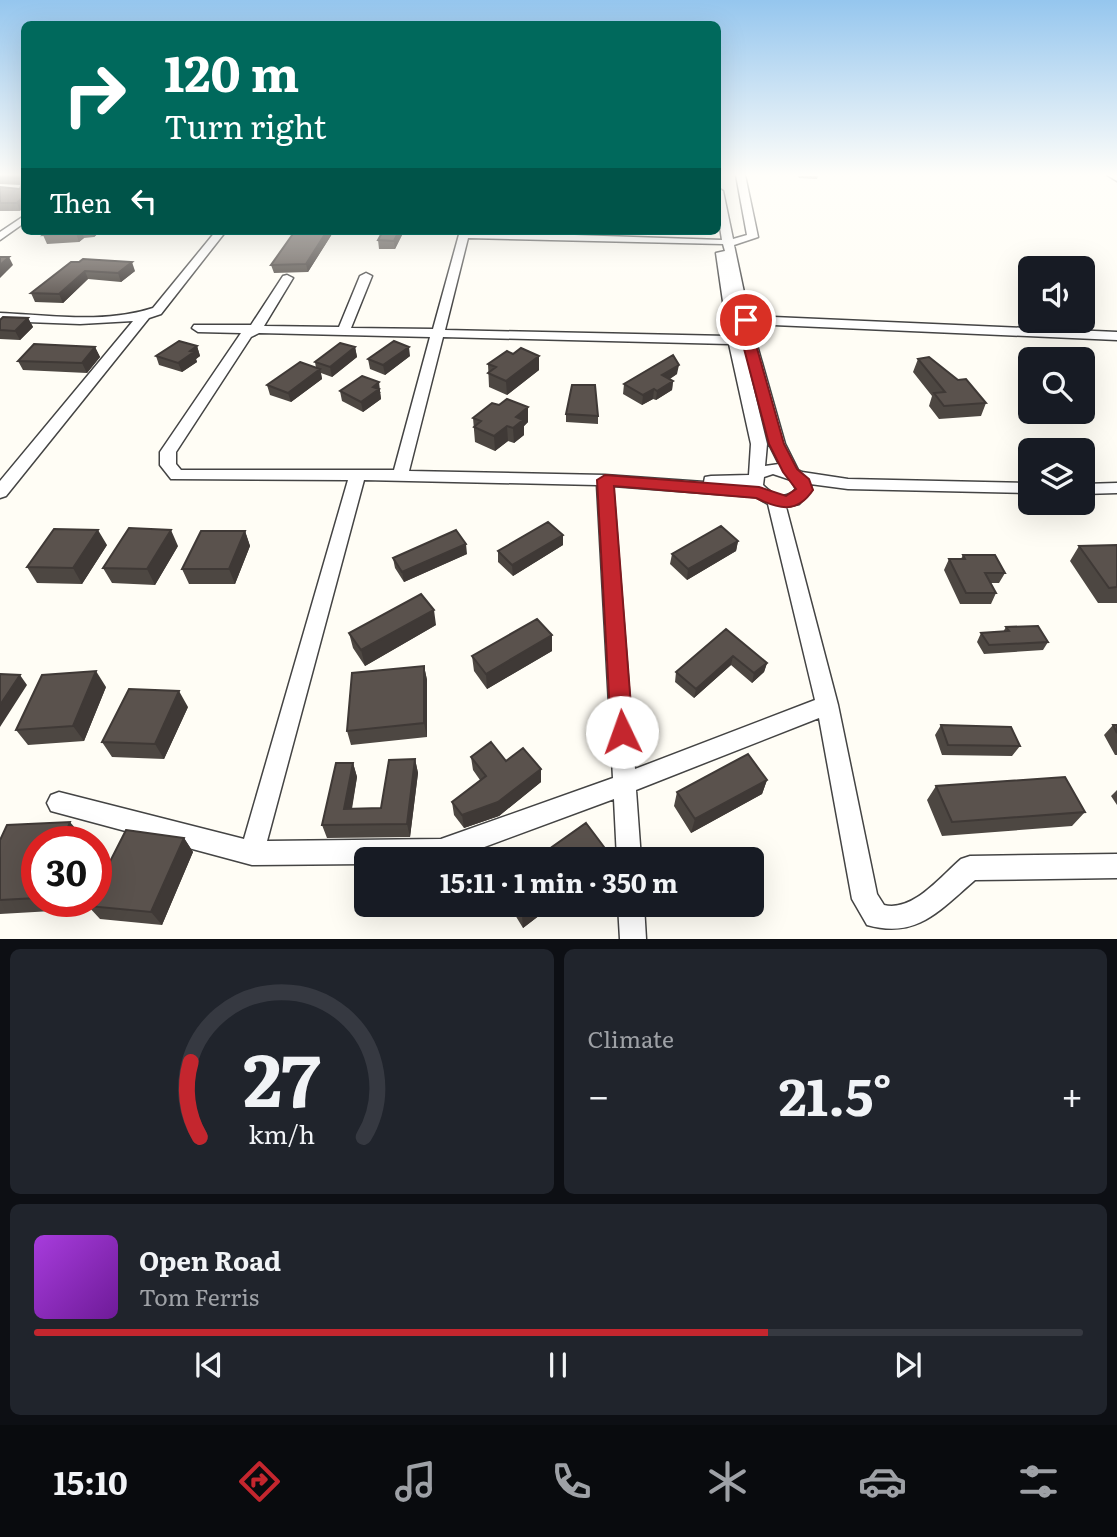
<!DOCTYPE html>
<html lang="en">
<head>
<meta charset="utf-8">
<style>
	body { margin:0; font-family:Literata,serif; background:#20242c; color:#f1f3f6; height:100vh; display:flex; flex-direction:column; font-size:26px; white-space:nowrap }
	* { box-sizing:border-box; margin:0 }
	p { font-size:23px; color:#9ea1a6 }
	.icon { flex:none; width:38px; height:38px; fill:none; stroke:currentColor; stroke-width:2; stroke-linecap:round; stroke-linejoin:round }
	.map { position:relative; height:939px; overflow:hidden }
	.side { display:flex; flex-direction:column; gap:10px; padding:10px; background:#0d0f14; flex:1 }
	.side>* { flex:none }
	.guide { position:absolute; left:21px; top:21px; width:700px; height:214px; border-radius:10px; box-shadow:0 7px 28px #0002; background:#00695c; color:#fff; overflow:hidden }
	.fabs { position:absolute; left:1018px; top:256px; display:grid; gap:14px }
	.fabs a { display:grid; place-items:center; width:77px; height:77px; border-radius:10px; background:#171b24; box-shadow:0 7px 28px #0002; font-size:35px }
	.speed { position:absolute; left:21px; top:826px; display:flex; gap:14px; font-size:35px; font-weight:700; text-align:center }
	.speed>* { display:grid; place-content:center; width:91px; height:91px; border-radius:50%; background:#171b24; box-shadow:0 7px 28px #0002; line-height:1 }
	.speed .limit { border:10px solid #d22; background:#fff; color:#111 }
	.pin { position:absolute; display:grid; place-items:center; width:60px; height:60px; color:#fff; margin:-30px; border:4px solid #fff; border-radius:50%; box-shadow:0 2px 7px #0007 }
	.me { position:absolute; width:77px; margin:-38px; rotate:357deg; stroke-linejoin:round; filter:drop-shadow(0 0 5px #0008) }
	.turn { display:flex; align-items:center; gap:24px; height:147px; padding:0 28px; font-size:32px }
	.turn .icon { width:91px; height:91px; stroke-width:2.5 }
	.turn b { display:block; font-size:49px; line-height:60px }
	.then { display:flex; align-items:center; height:66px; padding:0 28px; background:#0003; gap:14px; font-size:26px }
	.big { font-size:52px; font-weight:700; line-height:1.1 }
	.side .tile { flex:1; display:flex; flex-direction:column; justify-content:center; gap:10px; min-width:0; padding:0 24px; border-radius:10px; background:#20242c }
	.side .dial { align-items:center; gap:0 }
	.dial svg { height:182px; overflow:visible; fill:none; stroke:#363941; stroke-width:7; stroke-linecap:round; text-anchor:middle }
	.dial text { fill:#f1f3f6; stroke:none }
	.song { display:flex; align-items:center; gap:21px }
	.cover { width:84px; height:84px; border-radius:10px; background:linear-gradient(135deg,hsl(280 70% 55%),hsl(280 70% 35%)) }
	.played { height:7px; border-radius:4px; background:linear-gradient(90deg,#c4262e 70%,#363941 70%) }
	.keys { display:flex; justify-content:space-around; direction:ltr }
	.heat { display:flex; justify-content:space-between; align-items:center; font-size:38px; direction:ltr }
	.side .tiles { flex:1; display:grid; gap:10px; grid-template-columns:1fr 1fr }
	.tile:last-child { grid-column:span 2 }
	.trip { position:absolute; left:354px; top:847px; width:410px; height:70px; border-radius:10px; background:#171b24; box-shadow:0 7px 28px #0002; font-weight:700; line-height:70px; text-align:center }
	.tab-bar { display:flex; height:112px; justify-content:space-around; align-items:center; background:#090b0e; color:#9ea1a6 }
	.tab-bar .icon { width:49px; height:49px }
	.tab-bar .on { color:#c4262e }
	.tab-bar b { font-size:32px; color:#f1f3f6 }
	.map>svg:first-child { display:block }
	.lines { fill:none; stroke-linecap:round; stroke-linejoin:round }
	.minor-casing { stroke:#444; stroke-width:3 }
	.minor { fill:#fff; fill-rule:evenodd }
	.wall { fill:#4d4742 }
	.shaded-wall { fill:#3f3936 }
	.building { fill:#5a524d; stroke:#3f3936; stroke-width:2 }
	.route { fill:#c4262e; stroke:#7f191e; stroke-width:2 }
</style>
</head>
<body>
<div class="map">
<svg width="1117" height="939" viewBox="0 0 1117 939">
	<rect width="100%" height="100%" fill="#fffdf5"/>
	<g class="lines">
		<defs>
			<path id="minor" d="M736,175h9l13,62 -24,8 15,71 368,16v8l-366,-16 34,120 13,26 4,2 46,7 183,4v10l-183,-4 -38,-5 2,6 -13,14 -13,3 52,198 39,189 7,11c29,7 56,-28 77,-46l9,-3 147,-2v24l-142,2c-36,31 -58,59 -108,45l-15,-26 -33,-181 -183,72 5,69h-24l-3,-60 -162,60h-86v5l-114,1 -201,-54 -4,-8 4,-8 8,-3 185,47 104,-359 -177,-1 -11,-14v-13l81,-119 -43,-1 -6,-4 2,-3h57l32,-49 4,-1 6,3 -29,48 75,1 21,-51 6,-3 6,3 -21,52 82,1 27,-98 262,9 -4,-26v-26l5,3 10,48 14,-4zM468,238l255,6 2,7 -9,2 12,83 -283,-6zM259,333l171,4 -36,133h-213l-5,-6v-12l75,-115zM443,337l286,7 22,100 -2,31 -38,1 -6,1 -1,5 -99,-7 -196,-4zM743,345l26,99 10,20 -14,2 2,-22zM773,474l18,6 5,9c-11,12 -23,6 -33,-4l1,-8zM364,480l233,5 16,293 -172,61 -174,2zM613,486l143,11 12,7 47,196 -180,69z
				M1107,175h10v6z
				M24,216v7l-24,17v-8z
				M216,231h10l-65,83 -12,4 -143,178 -6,2v-17l133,-160 -53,3 -80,-3v-8c50,2 104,11 153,-5z
				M1117,483v10l-34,1v-10z
				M618,905h26l2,34h-26z"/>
		</defs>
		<!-- minor casing -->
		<use href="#minor" class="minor-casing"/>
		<!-- minor -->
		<use href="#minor" class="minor"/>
	</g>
	<!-- wall -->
	<path class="wall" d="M0,176h24l-4,35h-20v-24l20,2 1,-4 -21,-1z
		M798,176h20l-1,3 -18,-1z
		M48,231h53l-7,6 -10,1 -5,4 -32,2 -4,-9z
		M295,231h40l-3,3 -24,38 -34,1 -3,-8z
		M404,231l-9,18h-16l-1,-9z
		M71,262l64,9 -14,11 -33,-3 -25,24 -28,-1 -4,-9z
		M28,318l5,9 -13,13 -20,-1v-19z
		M197,346l3,10 -4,3 1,3 -15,10 -23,-7 -3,-9z
		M95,347l5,10 -13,16 -64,-3 -5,-9z
		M355,347l2,10 -25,20 -11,-4 1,6 -31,23 -21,-7 -3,-10 49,-17 -1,-6z
		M513,354l26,2v14l-32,25 -18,-8 -1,-23z
		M410,356l-25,19 -15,-6 -2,-10z
		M918,359l68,44 -5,13 -42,3 -10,-13 3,-10 -19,-24z
		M677,374l-7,5 3,2 -1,9 -16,10 -3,-1 -11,6 -19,-11 1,-10z
		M1031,387v21l-10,-10 4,-10z
		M340,391l41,1 -1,1 1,6 -18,13 -21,-11z
		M1034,411h33l-3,5 -23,2z
		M566,414l32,2v8l-32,-2z
		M473,418l55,4 -4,4v9l-10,8 -6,-2 -13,10 -20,-9z
		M245,531l5,15 -15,38h-46l-7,-15z
		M738,541l-2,10 -49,29 -17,-16 2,-10z
		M107,545l-25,39 -45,-1 -10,-16z
		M563,545l-50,31 -15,-14v-11z
		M1117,545v58h-19l-28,-42 9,-15z
		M178,546l-23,39 -43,-2 -9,-15z
		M467,554l-63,28 -9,-14 -2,-10z
		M963,555l42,18 -6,10h-8l5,10 -5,11h-31l-16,-34 5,-11h12z
		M436,625l-71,41 -12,-18 -4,-15z
		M1006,627l42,15 -5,8 -59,4 -7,-12 4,-9 22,-1z
		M726,629l41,34 -3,9 -12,11 -21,-18 -37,33 -19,-16 1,-10z
		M552,651l-65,38 -13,-18 -2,-15z
		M424,666l3,14v57l-76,8 -4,-14z
		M106,687l-22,54 -56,4 -12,-15z
		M188,707l-24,52 -52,-2 -10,-15z
		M941,725l79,21 -8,10 -70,-1 -7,-20z
		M1113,725h4v30h-2l-11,-20z
		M471,757l35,4 35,8v13l-42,34 -35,12 -10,-13 -2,-13 28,-22 -7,-10z
		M415,759l3,14 -8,64 -83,1 -5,-13 31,-62 4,14 -5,32 29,-1z
		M767,780l-5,14 -71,39 -17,-27 3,-14z
		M936,786l149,26 -13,14 -130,10 -15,-36z
		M1117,790v15l-6,-9z
		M82,836l-45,6v59h19l-4,10 -52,3v-74z
		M184,838l9,14 -31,73 -62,-6 -12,-13z
		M509,905h44l-30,23z"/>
	<!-- shaded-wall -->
	<path class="shaded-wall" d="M24,196v11l-4,4 -3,-8z
		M78,231h3l3,7 -5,4 -3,-9z
		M92,231h9l-7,6z
		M327,231h8l-3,3 -24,38 -2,-8z
		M399,231h5l-9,18 -1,-8z
		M9,257l4,8 -13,13v-13z
		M132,262l3,9 -14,11 -3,-9z
		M85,271l3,8 -25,24 -4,-9z
		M28,318l5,9 -13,13 -5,-9z
		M197,346l3,10 -4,3 1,3 -15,10 -4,-9 12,-12z
		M95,347l5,10 -13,16 -5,-10z
		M355,347l2,10 -25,20 -2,-10z
		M409,347l1,9 -25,19 -2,-10z
		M539,356v14l-32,25 -1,-14z
		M679,365l-2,9 -16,10 1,-9z
		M320,369l2,10 -31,23 -3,-9z
		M673,381l-1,9 -16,10 1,-9z
		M379,382l2,17 -18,13 -2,-10 12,-15z
		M654,389l-1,10 -11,6 1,-10z
		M528,407v15l-4,4v9l-10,8 -1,-15 3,-11z
		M507,426l1,15 -13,10 -1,-15z
		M98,530l9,15 -25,39 -9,-16z
		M171,530l7,16 -23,39 -8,-16z
		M245,531l5,15 -15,38 -6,-15z
		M563,535v10l-50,31 -1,-11z
		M738,541l-2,10 -49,29 1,-11z
		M466,544l1,10 -63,28 -2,-10z
		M434,610l2,15 -71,41 -4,-16z
		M552,635v16l-65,38 -1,-15z
		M733,656l-2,9 -37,33 2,-9z
		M767,663l-3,9 -12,11 2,-10z
		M424,666l3,14v57l-3,-14z
		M96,671l10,16 -22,54 -11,-15z
		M20,675l7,10 -27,42v-22z
		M179,691l9,16 -24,52 -9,-15z
		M415,759l3,14 -8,64 -3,-13z
		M353,763l4,14 -8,46 -5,-14z
		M541,769v13l-42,34 -35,12 -2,-13z
		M767,780l-5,14 -71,39 4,-14z
		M70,822l12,14 -2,6h-18z
		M184,838l9,14 -31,73 -11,-13z
		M607,851l-1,8h-10z
		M42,901h14l-4,10z
		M536,905h17l-30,23 -1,-13z"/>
	<!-- building -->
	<path class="building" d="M0,176h24v20l-7,7h-17v-16l20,2 3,-9 -2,-2 -21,-1z
		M48,231h30l-2,2 -33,2z
		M295,231h32l-21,33 -35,1z
		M383,231h16l-5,10 -16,-1z
		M0,257h9l-9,8z
		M83,259l49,3 -14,11 -33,-2 -26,23 -28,-1 40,-31h8z
		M3,317l25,1 -13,13 -15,-1v-10z
		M179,341l18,5 -7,5 4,1 -16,11 -22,-7z
		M394,341l15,6 -26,18 -15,-6z
		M340,343l15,4 -25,20 -15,-5z
		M34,344l61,3 -13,16 -64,-2z
		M521,348l18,8 -33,25 -18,-8 8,-6 -8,-3 19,-13 6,3z
		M673,355l6,10 -17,10 11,6 -16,10 -3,-2 -11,6 -19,-11z
		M929,357l29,23 8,-1 20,24 -42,3 -10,-13 11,-1 -27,-33z
		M300,362l20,7 -32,24 -21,-8z
		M362,376l17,6 -6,5 6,2 -18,13 -21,-11z
		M572,385h23l3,31 -32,-2z
		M1031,387v7l-6,-6z
		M507,399l21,8 -12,10 7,3 -10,8 -6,-2 -13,10 -20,-9 7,-6 -8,-3 19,-15 7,2z
		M548,522l15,13 -51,30 -14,-14z
		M721,526l17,15 -50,28 -16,-15z
		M129,528l42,2 -24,39 -44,-1z
		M54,529l44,1 -25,38 -46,-1z
		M456,530l10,14 -64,28 -9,-14z
		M201,531h44l-16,38h-47z
		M1117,545v42l-8,1 -30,-42z
		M963,555h32l10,18h-20l11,20h-30l-17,-34h16z
		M421,594l13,16 -73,40 -12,-17z
		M537,619l15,16 -66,39 -14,-18z
		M1038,626l10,16 -59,3 -8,-12 28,-2 -3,-4z
		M726,629l41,34 -13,10 -21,-17 -37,33 -20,-17z
		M424,666v57l-77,8 5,-58z
		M96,671l-23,55 -57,4 26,-55z
		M0,674l20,1 -20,30z
		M129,689l50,2 -24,53 -53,-2z
		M941,725l70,2 9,19 -72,-1z
		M1113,725h4v8z
		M491,742l15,19 17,-13 18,21 -43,33 -36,13 -10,-13 34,-26 -15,-19z
		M748,754l19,26 -72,39 -18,-27z
		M415,759l-8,65 -85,1 14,-62h17l-9,46 37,-1 8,-48z
		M1065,777l20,35 -133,10 -16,-36z
		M70,822l-8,20h-25v56l-37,2v-60l7,-15z
		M586,823l21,28 -11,8h-61z
		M126,830l58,8 -33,74 -63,-6 2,-5h6v-12z
		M516,905h20l-14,10z"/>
	<!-- sky -->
	<linearGradient id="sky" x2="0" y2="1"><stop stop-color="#95c6ee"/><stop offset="0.57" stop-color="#fffefa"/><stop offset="1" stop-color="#fffefa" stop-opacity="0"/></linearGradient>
	<rect width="1117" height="307" fill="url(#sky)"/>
	<!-- route -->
	<path class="route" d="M746,316l6,4 3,21 29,103 13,25 12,10 4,11c-16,24 -34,19 -57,8l-142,-12 19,246 -3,7 -8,3 -8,-3 -3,-7 -14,-252 8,-5 154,12 27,9 10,-7 -13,-17 -14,-28 -27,-103 -3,-21z"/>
</svg>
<div class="fabs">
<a><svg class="icon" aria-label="sound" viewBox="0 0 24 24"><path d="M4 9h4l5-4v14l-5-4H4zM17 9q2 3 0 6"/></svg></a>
<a><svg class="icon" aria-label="search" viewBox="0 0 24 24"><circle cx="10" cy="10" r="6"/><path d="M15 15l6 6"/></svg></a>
<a><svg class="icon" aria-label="layers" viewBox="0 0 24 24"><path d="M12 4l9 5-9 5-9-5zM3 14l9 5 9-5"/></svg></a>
</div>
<div class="speed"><div class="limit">30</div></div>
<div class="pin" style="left:746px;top:320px;background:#d93025"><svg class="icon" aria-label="arrive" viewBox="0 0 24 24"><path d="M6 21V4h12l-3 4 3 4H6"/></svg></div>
<svg class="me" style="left:622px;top:732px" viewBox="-20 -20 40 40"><circle r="19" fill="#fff"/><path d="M0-13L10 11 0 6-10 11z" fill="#c4262e"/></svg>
<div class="trip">15:11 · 1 min · 350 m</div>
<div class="guide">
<div class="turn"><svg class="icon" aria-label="right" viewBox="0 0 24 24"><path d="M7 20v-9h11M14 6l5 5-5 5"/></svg><div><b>120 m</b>Turn right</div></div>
<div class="then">Then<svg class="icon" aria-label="left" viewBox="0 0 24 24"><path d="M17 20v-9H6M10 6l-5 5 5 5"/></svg></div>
</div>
</div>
<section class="side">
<div class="tiles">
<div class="tile dial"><svg viewBox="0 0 100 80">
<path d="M14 69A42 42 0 1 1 86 69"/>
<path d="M14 69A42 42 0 0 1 10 36" stroke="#c4262e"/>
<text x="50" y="56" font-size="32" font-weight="700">27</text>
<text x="50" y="72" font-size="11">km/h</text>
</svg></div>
<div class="tile"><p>Climate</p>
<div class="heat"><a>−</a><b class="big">21.5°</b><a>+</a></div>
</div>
<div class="tile">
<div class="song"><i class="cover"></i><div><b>Open Road</b><p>Tom Ferris</p></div></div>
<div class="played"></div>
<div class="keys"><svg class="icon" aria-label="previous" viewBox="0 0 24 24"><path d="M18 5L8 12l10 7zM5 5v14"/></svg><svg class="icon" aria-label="pause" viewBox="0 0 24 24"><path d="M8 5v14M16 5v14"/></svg><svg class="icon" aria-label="next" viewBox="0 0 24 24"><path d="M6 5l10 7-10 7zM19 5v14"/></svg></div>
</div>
</div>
</section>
<nav class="tab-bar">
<b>15:10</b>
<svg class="icon on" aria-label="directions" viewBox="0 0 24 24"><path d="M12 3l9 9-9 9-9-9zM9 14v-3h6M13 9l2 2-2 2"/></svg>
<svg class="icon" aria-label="music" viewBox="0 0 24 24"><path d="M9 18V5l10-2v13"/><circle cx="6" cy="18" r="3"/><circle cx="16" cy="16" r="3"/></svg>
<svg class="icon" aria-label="phone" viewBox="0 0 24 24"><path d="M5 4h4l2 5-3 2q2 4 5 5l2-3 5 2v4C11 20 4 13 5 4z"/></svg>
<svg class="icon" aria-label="climate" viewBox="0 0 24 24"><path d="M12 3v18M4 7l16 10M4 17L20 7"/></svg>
<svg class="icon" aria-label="car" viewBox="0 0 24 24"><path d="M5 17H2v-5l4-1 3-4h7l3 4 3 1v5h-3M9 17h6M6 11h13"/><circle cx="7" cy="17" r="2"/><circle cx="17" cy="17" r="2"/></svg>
<svg class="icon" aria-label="filters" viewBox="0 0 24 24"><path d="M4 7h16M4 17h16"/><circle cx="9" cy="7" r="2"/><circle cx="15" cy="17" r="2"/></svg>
</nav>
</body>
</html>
